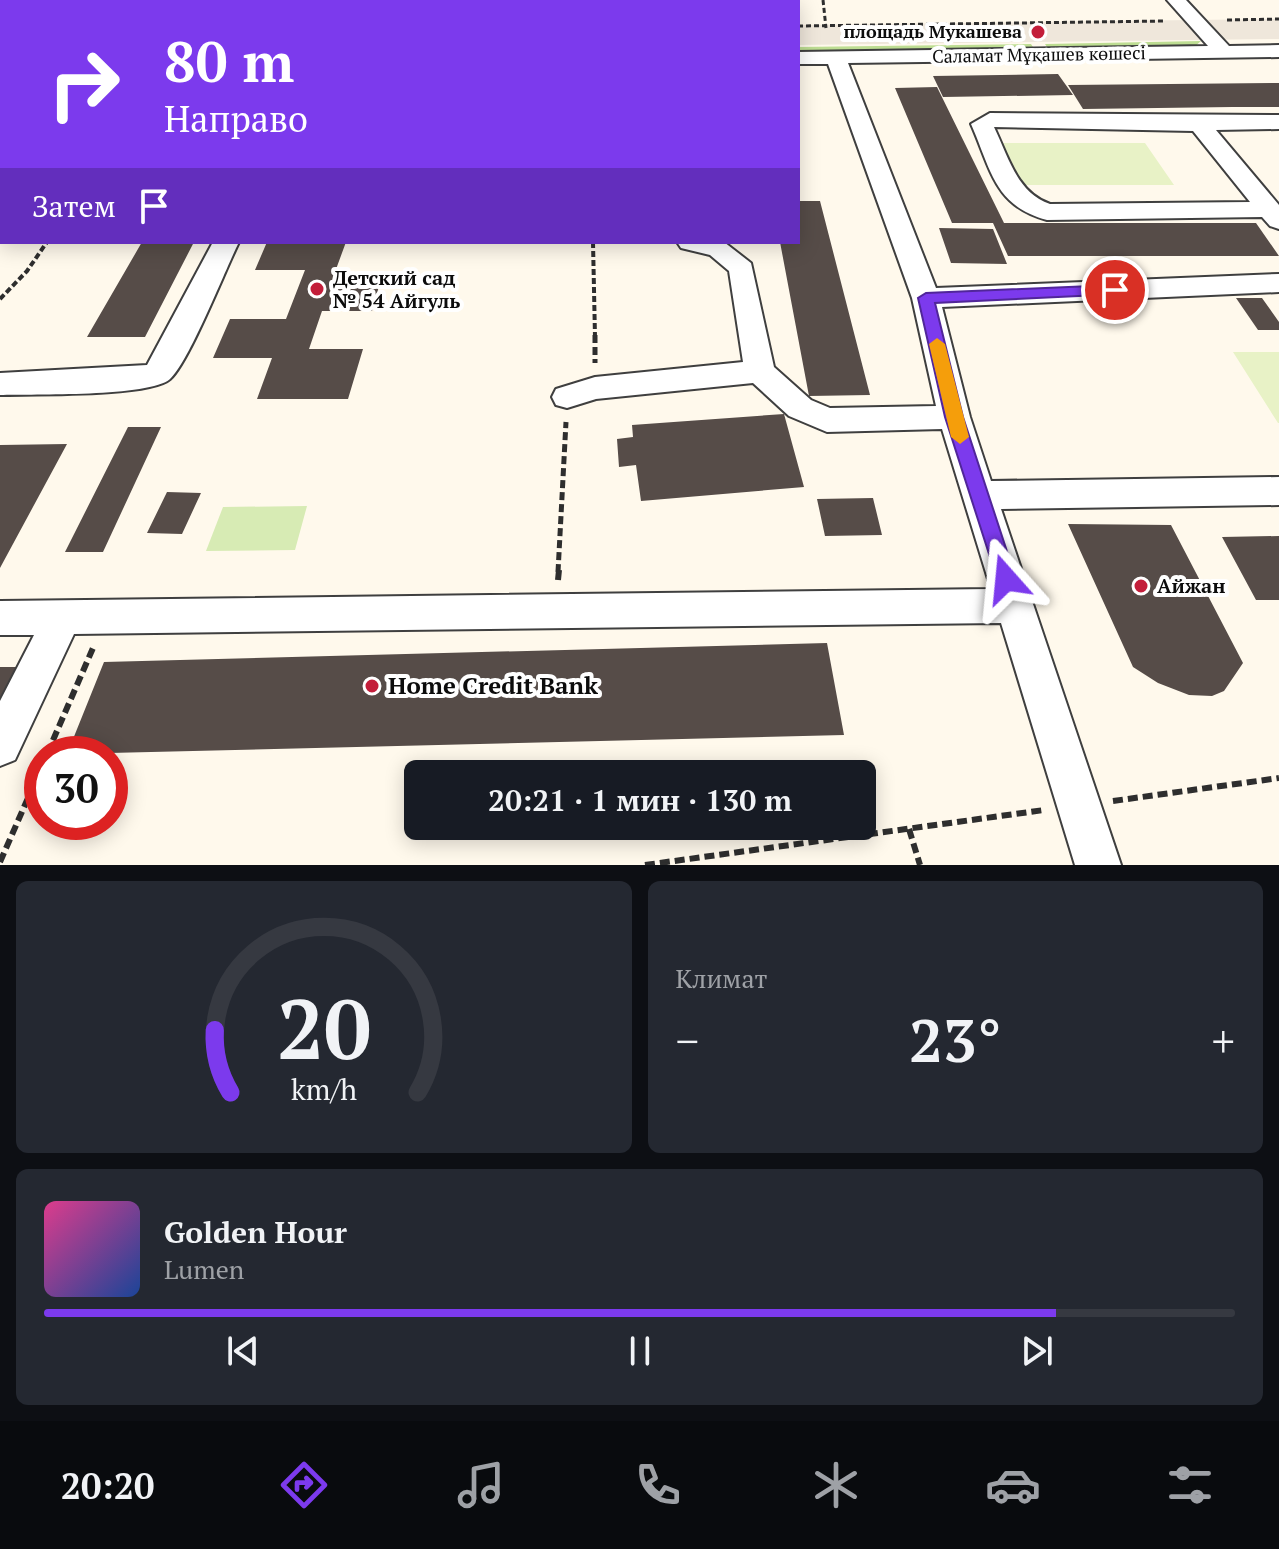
<!DOCTYPE html>
<html lang="ru">
<head>
<meta charset="utf-8">
<style>
	body { margin:0; font-family:"PT Serif",serif; background:#242831; color:#f1f3f6; height:100vh; display:flex; flex-direction:column; font-size:30px; white-space:nowrap }
	* { box-sizing:border-box; margin:0 }
	p { font-size:26px; color:#9ea1a6 }
	.icon { flex:none; width:44px; height:44px; fill:none; stroke:currentColor; stroke-width:2; stroke-linecap:round; stroke-linejoin:round }
	.map { position:relative; height:865px; overflow:hidden }
	.side { display:flex; flex-direction:column; gap:16px; padding:16px; background:#0d0f14; flex:1 }
	.side>* { flex:none }
	.hud { position:absolute; left:0px; top:0px; width:800px; height:244px; box-shadow:0 4px 20px #0003; background:#7c3aed; color:#fff; overflow:hidden }
	.speed { position:absolute; left:24px; top:736px; display:flex; gap:16px; font-size:40px; font-weight:700; text-align:center }
	.speed>* { display:grid; place-content:center; width:104px; height:104px; border-radius:50%; background:#171b24; box-shadow:0 4px 20px #0003; line-height:1 }
	.speed .limit { border:12px solid #d22; background:#fff; color:#111 }
	.pin { position:absolute; display:grid; place-items:center; width:68px; height:68px; color:#fff; margin:-34px; border:4px solid #fff; border-radius:50%; box-shadow:0 2px 8px #0007 }
	.me { position:absolute; width:88px; margin:-44px; rotate:342deg; stroke-linejoin:round; filter:drop-shadow(0 0 6px #0008) }
	.turn { display:flex; align-items:center; gap:28px; height:168px; padding:0 32px; font-size:36px }
	.turn .icon { width:104px; height:104px; stroke-width:2.5 }
	.turn b { display:block; font-size:56px; line-height:68px }
	.then { display:flex; align-items:center; height:76px; padding:0 32px; background:#0003; gap:16px; font-size:30px }
	.big { font-size:60px; font-weight:600; line-height:1.1 }
	.side .tile { flex:1; display:flex; flex-direction:column; justify-content:center; gap:12px; min-width:0; padding:0 28px; border-radius:12px; background:#242831 }
	.side .dial { align-items:center; gap:0 }
	.dial svg { height:208px; overflow:visible; fill:none; stroke:#363941; stroke-width:7; stroke-linecap:round; text-anchor:middle }
	.dial text { fill:#f1f3f6; stroke:none }
	.song { display:flex; align-items:center; gap:24px }
	.cover { width:96px; height:96px; border-radius:12px; background:linear-gradient(135deg,hsl(330 70% 55%),hsl(220 70% 35%)) }
	.played { height:8px; border-radius:4px; background:linear-gradient(90deg,#7c3aed 85%,#363941 85%) }
	.keys { display:flex; justify-content:space-around; direction:ltr }
	.heat { display:flex; justify-content:space-between; align-items:center; font-size:44px; direction:ltr }
	.side .tiles { flex:1; display:grid; gap:16px; grid-template-columns:1fr 1fr }
	.tile:last-child { grid-column:span 2 }
	.trip { position:absolute; left:404px; top:760px; width:472px; height:80px; border-radius:12px; background:#171b24; box-shadow:0 4px 20px #0003; font-weight:600; line-height:80px; text-align:center }
	.tabs { display:flex; height:128px; justify-content:space-around; align-items:center; background:#090b0e; color:#9ea1a6 }
	.tabs .icon { width:56px; height:56px }
	.tabs .selected { color:#7c3aed }
	.tabs b { font-size:36px; color:#f1f3f6 }
	.map>svg:first-child { display:block }
	.green { fill:#d7ebb4 }
	.forest { fill:#bddd92 }
	.pitch { fill:#e8f2c6 }
	.plaza { fill:#efe7db }
	.building { fill:#564c48 }
	.lines { fill:none; stroke-linecap:round; stroke-linejoin:round }
	.minor-casing { stroke:#3f3f3f; stroke-width:4 }
	.path-far3 { stroke:#2e2e2e; stroke-width:3; stroke-dasharray:5 3; stroke-linecap:butt }
	.path-far2 { stroke:#2e2e2e; stroke-width:4; stroke-dasharray:6 3; stroke-linecap:butt }
	.path-far1 { stroke:#2e2e2e; stroke-width:5; stroke-dasharray:8 4; stroke-linecap:butt }
	.path { stroke:#2e2e2e; stroke-width:6; stroke-dasharray:10 5; stroke-linecap:butt }
	.minor { fill:#fff; fill-rule:evenodd }
	.route { fill:#7c3aed; stroke:#51269a; stroke-width:2 }
	.slow { fill:#f59e0b }
	.poi-dot { fill:#c31e3a; stroke:#fff; stroke-width:3 }
	.labels { text-anchor:middle; stroke-width:8; stroke-linejoin:round; paint-order:stroke }
	.far-poi-label { font-size:18px; font-weight:bold; fill:#0c0c0c; stroke:#fff; text-anchor:end }
	.far-street-label { font-size:18px; fill:#0c0c0c; stroke:#fff }
	.poi-label { font-size:20px; font-weight:bold; fill:#0c0c0c; stroke:#fff; text-anchor:start }
	.near-poi-label { font-size:24px; font-weight:bold; fill:#0c0c0c; stroke:#fff; text-anchor:start }
</style>
</head>
<body>
<div class="map">
<svg width="1279" height="865" viewBox="0 0 1279 865">
	<rect width="100%" height="100%" fill="#fff9ec"/>
	<!-- green -->
	<path class="green" d="M307,506l-12,44 -89,1 17,-44z"/>
	<!-- forest -->
	<path class="forest" d="M1201,41l-8,7 -144,2 -4,-6z
		M1031,44l4,6 -237,3v-6z"/>
	<!-- pitch -->
	<path class="pitch" d="M1001,143h144l29,42h-153z
		M1233,352h46v71h-1z"/>
	<!-- plaza -->
	<path class="plaza" d="M1279,19v20l-481,6v-20z"/>
	<!-- building -->
	<path class="building" d="M1058,74l15,21 -130,2 -10,-21z
		M1279,83v24h-47l-149,2 -15,-24z
		M937,87l67,136h252l23,33h-271l-15,-33h-41l-57,-135z
		M798,201h22l50,194 -61,1 -29,-154h18z
		M939,228l54,1 14,35 -56,-1z
		M142,242h52l-49,95h-58z
		M267,242h79l-11,30h48l-11,39h-50l-13,38h54l-15,50h-91l15,-41h-59l17,-39h56l19,-49h-50z
		M1236,298h26l17,24v8h-21z
		M784,414l20,73 -163,14 -5,-36 -17,2 -2,-28 16,-2 -1,-12z
		M128,427h33l-58,125h-38z
		M67,444l-67,124v-123z
		M167,492l34,1 -19,41 -35,-1z
		M873,498l9,37 -57,1 -8,-37z
		M1068,524l103,1 72,138 -19,28 -12,5 -23,-1 -31,-12 -25,-16z
		M1279,536v64h-23l-34,-63z
		M827,643l17,92 -777,19 37,-92z
		M0,667h17l-17,32z"/>
	<g class="lines">
		<defs>
			<path id="minor" d="M467,0h18v2h-18z
				M633,0h18v2h-18z
				M1167,0h19l43,46 50,-1v12l-431,6 88,225 343,-14v18l-337,15 28,110 21,64 288,-4v28l-278,4 120,356h-46l-74,-242 -927,11 -59,126 -15,6v-65l34,-66h-34v-34l991,-12 -49,-160 -115,3 -38,-16 -36,-33 -157,16 -29,9 -11,-3 -4,-8 4,-8 39,-12 148,-15 -14,-91 -19,-16 -29,-7 -4,-6h47l27,21 23,104 37,33 19,8 106,-2 -24,-108 -84,-234h-30v-12l410,-6z
				M2,13v13l-2,1v-13z
				M0,54h2v12h-2z
				M990,113l289,2v14l-63,1 63,75v24l-9,-3 -8,-9 -215,3c-53,-14 -56,-51 -76,-96zM994,127l199,4 57,71 -200,2c-33,-11 -42,-48 -56,-77z
				M2,212v18l-2,1v-18z
				M213,242h26c-14,28 -50,120 -69,137 -20,18 -138,15 -170,16v-22l147,-8z"/>
		</defs>
		<!-- minor casing -->
		<use href="#minor" class="minor-casing"/>
		<!-- path-far3 -->
		<path class="path-far3" d="M823,0l3,28
			M1227,20l52,-1
			M798,26l367,-5"/>
		<!-- path-far2 -->
		<path class="path-far2" d="M593,242l2,95
			M0,299l27,-28 20,-29"/>
		<!-- path-far1 -->
		<path class="path-far1" d="M595,335v28
			M558,572l8,-150"/>
		<!-- path -->
		<path class="path" d="M558,580l1,-10
			M47,754l46,-106
			M1113,801l166,-23
			M909,829l11,36
			M0,862l42,-96
			M645,865l399,-55"/>
		<!-- minor -->
		<use href="#minor" class="minor"/>
	</g>
	<!-- route -->
	<path class="route" d="M1115,285l7,5 -2,4 -185,9 28,114 53,162 -3,6h-14l-54,-168 -27,-119 8,-5z"/>
	<!-- slow -->
	<path class="slow" d="M937,338l8,6 24,93 -9,7 -9,-7 -22,-93z"/>
	<!-- markers -->
	<g class="poi-dot">
		<circle cx="1038" cy="32" r="8"/>
		<circle cx="317" cy="289" r="8"/>
		<circle cx="1141" cy="586" r="8"/>
		<circle cx="372" cy="686" r="8"/>
	</g>
	<g class="labels">
		<!-- far-poi labels -->
		<g class="far-poi-label">
			<text x="1022" y="38">площадь Мукашева</text>
		</g>
		<!-- far-street labels -->
		<g class="far-street-label">
			<text transform="translate(1039 55) rotate(-1)" y="6">Саламат Мұқашев көшесі</text>
		</g>
		<!-- poi labels -->
		<g class="poi-label">
			<text x="333" y="285">Детский сад<tspan x="333" dy="23">№ 54 Айгуль</tspan></text>
			<text x="1157" y="593">Айжан</text>
		</g>
		<!-- near-poi labels -->
		<g class="near-poi-label">
			<text x="388" y="694">Home Credit Bank</text>
		</g>
	</g>
</svg>
<div class="speed"><div class="limit">30</div></div>
<div class="pin" style="left:1115px;top:290px;background:#d93025"><svg class="icon" aria-label="arrive" viewBox="0 0 24 24"><path d="M6 21V4h12l-3 4 3 4H6"/></svg></div>
<svg class="me" style="left:1006px;top:579px" viewBox="-20 -20 40 40"><path d="M0-17L14 15 0 8-14 15z" fill="#7c3aed" stroke="#fff" stroke-width="4"/></svg>
<div class="trip">20:21 · 1 мин · 130 m</div>
<div class="hud">
<div class="turn"><svg class="icon" aria-label="right" viewBox="0 0 24 24"><path d="M7 20v-9h11M14 6l5 5-5 5"/></svg><div><b>80 m</b>Направо</div></div>
<div class="then">Затем<svg class="icon" aria-label="arrive" viewBox="0 0 24 24"><path d="M6 21V4h12l-3 4 3 4H6"/></svg></div>
</div>
</div>
<section class="side">
<div class="tiles">
<div class="tile dial"><svg viewBox="0 0 100 80">
<path d="M14 69A42 42 0 1 1 86 69"/>
<path d="M14 69A42 42 0 0 1 8 45" stroke="#7c3aed"/>
<text x="50" y="56" font-size="32" font-weight="700">20</text>
<text x="50" y="72" font-size="11">km/h</text>
</svg></div>
<div class="tile"><p>Климат</p>
<div class="heat"><a>−</a><b class="big">23°</b><a>+</a></div>
</div>
<div class="tile">
<div class="song"><i class="cover"></i><div><b>Golden Hour</b><p>Lumen</p></div></div>
<div class="played"></div>
<div class="keys"><svg class="icon" aria-label="previous" viewBox="0 0 24 24"><path d="M18 5L8 12l10 7zM5 5v14"/></svg><svg class="icon" aria-label="pause" viewBox="0 0 24 24"><path d="M8 5v14M16 5v14"/></svg><svg class="icon" aria-label="next" viewBox="0 0 24 24"><path d="M6 5l10 7-10 7zM19 5v14"/></svg></div>
</div>
</div>
</section>
<nav class="tabs">
<b>20:20</b>
<svg class="icon selected" aria-label="directions" viewBox="0 0 24 24"><path d="M12 3l9 9-9 9-9-9zM9 14v-3h6M13 9l2 2-2 2"/></svg>
<svg class="icon" aria-label="music" viewBox="0 0 24 24"><path d="M9 18V5l10-2v13"/><circle cx="6" cy="18" r="3"/><circle cx="16" cy="16" r="3"/></svg>
<svg class="icon" aria-label="phone" viewBox="0 0 24 24"><path d="M5 4h4l2 5-3 2q2 4 5 5l2-3 5 2v4C11 20 4 13 5 4z"/></svg>
<svg class="icon" aria-label="climate" viewBox="0 0 24 24"><path d="M12 3v18M4 7l16 10M4 17L20 7"/></svg>
<svg class="icon" aria-label="car" viewBox="0 0 24 24"><path d="M5 17H2v-5l4-1 3-4h7l3 4 3 1v5h-3M9 17h6M6 11h13"/><circle cx="7" cy="17" r="2"/><circle cx="17" cy="17" r="2"/></svg>
<svg class="icon" aria-label="filters" viewBox="0 0 24 24"><path d="M4 7h16M4 17h16"/><circle cx="9" cy="7" r="2"/><circle cx="15" cy="17" r="2"/></svg>
</nav>
</body>
</html>
